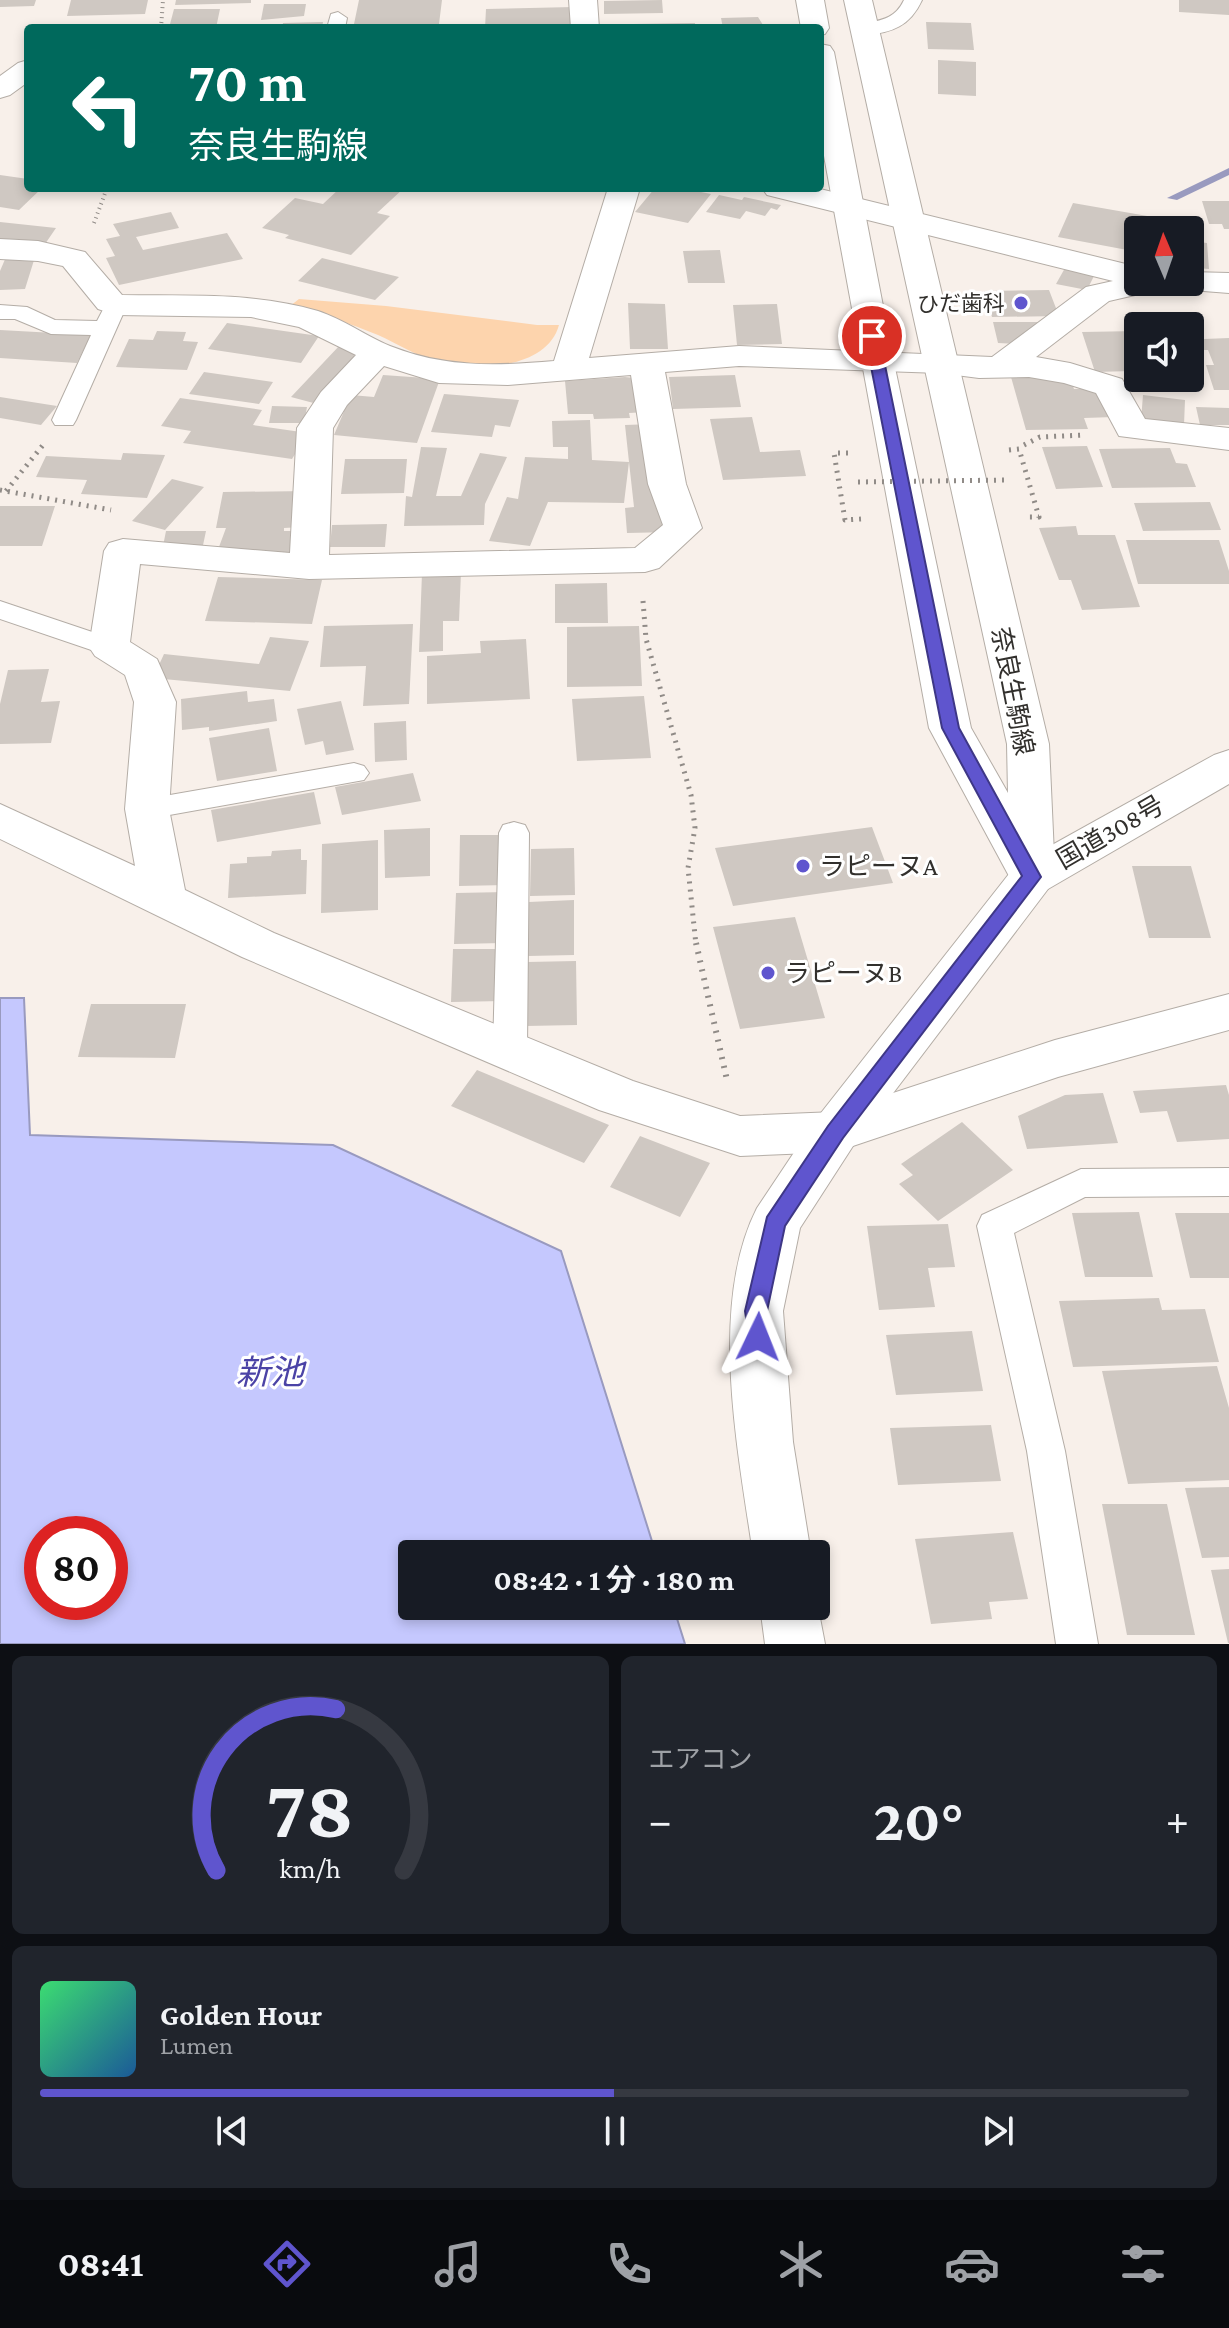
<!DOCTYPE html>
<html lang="ja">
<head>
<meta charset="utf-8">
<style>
	body { margin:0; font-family:"Crimson Pro","Noto Sans JP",serif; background:#20242c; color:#f1f3f6; height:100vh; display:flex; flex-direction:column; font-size:30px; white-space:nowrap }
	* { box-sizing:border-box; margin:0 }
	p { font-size:26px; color:#9ea1a6 }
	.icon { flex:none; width:44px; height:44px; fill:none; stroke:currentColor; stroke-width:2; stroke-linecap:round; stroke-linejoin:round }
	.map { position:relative; height:1644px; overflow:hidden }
	.sheet { display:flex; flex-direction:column; gap:12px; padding:12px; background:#0d0f14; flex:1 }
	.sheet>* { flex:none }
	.banner { position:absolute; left:24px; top:24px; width:800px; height:168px; border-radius:8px; box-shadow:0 4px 12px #0003; background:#00695c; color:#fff; overflow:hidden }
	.needle { width:52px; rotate:358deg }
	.tools { position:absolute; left:1124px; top:216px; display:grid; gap:16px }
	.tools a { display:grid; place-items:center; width:80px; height:80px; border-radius:8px; background:#171b24; box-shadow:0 4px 12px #0003; font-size:40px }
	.speed { position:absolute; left:24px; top:1516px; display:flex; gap:16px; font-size:40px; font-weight:700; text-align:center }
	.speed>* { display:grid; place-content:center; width:104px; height:104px; border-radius:50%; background:#171b24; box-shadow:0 4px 12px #0003; line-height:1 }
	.speed .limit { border:12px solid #d22; background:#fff; color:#111 }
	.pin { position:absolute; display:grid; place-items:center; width:68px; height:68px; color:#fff; margin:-34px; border:4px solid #fff; border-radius:50%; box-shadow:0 2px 8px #0007 }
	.me { position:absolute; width:88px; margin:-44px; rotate:2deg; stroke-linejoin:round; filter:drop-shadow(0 0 6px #0008) }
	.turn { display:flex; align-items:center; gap:28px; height:168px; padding:0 32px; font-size:36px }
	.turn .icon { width:104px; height:104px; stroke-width:2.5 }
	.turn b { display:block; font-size:56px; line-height:68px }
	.big { font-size:60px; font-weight:700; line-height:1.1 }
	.sheet .card { flex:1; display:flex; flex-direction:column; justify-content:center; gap:12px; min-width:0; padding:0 28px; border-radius:12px; background:#20242c }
	.sheet .dial { align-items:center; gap:0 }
	.dial svg { height:208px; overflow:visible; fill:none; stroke:#363941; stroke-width:7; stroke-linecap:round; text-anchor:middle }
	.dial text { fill:#f1f3f6; stroke:none }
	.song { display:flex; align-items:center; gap:24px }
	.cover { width:96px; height:96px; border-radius:12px; background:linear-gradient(135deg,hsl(140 70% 55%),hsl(210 70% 35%)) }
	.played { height:8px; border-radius:4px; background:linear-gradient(90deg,#5f55ce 50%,#363941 50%) }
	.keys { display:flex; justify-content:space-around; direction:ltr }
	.heat { display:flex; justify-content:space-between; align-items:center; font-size:44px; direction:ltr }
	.sheet .tiles { flex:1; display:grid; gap:12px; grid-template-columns:1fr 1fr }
	.card:last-child { grid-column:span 2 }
	.trip { position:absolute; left:398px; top:1540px; width:432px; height:80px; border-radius:8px; background:#171b24; box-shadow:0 4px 12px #0003; font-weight:700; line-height:80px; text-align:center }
	.menu { display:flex; height:128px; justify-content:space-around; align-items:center; background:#090b0e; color:#9ea1a6 }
	.menu .icon { width:56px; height:56px }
	.menu .active { color:#5f55ce }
	.menu b { font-size:36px; color:#f1f3f6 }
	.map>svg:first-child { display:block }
	.green { fill:#fdd4ad }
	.water { fill:#c5c8fe; stroke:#999abf; stroke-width:2; fill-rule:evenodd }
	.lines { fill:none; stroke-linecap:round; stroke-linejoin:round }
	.stream { fill:#999abf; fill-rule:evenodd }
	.building { fill:#cfc8c2 }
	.lane-casing { stroke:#b4ada6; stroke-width:2 }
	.street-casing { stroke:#b4ada6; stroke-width:2 }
	.secondary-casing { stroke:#b4ada6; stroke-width:2 }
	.primary-casing { stroke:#b4ada6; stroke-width:2 }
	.highway-casing { stroke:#b4ada6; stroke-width:2 }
	.path-far2 { stroke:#908b87; stroke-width:4; stroke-dasharray:1 4; stroke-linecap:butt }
	.path-far1 { stroke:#908b87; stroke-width:5; stroke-dasharray:2 6; stroke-linecap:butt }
	.path { stroke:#908b87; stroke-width:6; stroke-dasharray:2 7; stroke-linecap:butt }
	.lane { fill:#fff; fill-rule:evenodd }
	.street { fill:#fff; fill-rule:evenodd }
	.secondary { fill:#fff; fill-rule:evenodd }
	.primary { fill:#fff; fill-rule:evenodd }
	.highway { fill:#fff; fill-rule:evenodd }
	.path-bridge { stroke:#908b87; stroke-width:5; stroke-dasharray:2 6; stroke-linecap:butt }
	.route { fill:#5f55ce; stroke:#3e3786; stroke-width:2 }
	.poi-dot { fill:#5f55ce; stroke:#fff; stroke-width:3 }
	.labels { text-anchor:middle; stroke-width:6; stroke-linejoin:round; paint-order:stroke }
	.far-poi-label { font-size:22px; fill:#32302d; stroke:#fff; text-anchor:end }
	.street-label { font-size:26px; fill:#32302d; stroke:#fff }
	.poi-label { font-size:26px; fill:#32302d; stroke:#fff; text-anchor:start }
	.near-water-label { font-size:34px; font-style:italic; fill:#4b43a6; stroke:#fff }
</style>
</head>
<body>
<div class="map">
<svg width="1229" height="1644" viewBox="0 0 1229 1644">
	<rect width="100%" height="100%" fill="#f8f0ea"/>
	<!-- green -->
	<path class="green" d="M299,299l87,7 151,19h22c-12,44 -81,46 -118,38 -21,-5 -43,-19 -63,-28 -29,-12 -57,-21 -88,-29z"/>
	<!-- water -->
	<path class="water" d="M0,998h24l6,137 303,10 228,106 95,303h-244v52h261l12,38h-685zM42,1534h68v68h-68z"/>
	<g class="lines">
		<!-- stream -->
		<path class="stream" d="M1229,168v7l-52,25 -10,-2z"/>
	</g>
	<!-- building -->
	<path class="building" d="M0,0h36l-2,6 -34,1z
		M71,0h77l-3,14 -78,2z
		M176,0h75v3l-76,2z
		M359,0h83l-3,24h-60l-1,4h-15v-4h-9z
		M662,0l1,13 -59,1v-13z
		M1179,0h50v15l-50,-3z
		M264,4h42l-2,12 -43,4z
		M573,7l1,21h-89l1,-19z
		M174,9h46l-4,19h-47z
		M758,17l7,11h-42l-2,-10z
		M323,22l-1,6h-40l1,-5z
		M926,22l45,1 3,27 -46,-1z
		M695,23v5h-61l-1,-4z
		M938,60l38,2v34l-38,-2z
		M0,175l28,4v9h14l-23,22 -19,-3z
		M340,188h64l-27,25 13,3 -39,39 -66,-17 4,-3 -27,-7 33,-30 28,6z
		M655,188h26l30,6 -23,29 -53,-11z
		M719,195l23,5 2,-3 37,8 -4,5 -6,-2 -6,8 -19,-5 -6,8 -34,-7z
		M1202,201h27v28h-5l-2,-5h-13z
		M1073,203l80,14 -5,13h-10v22l-80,-15z
		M171,212l8,16 -43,9 7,13 84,-17 16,26 -124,26 -13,-27 9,-2 -9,-17 14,-3 -7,-12z
		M0,222l56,6 -13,19 -43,-5z
		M1190,241l17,2 2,26 -12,-1v5l-7,-1z
		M720,250l5,33h-37l-5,-32z
		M6,257h29l-10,32 -25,1v-19z
		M322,258l77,19 -24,23 -77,-19z
		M1065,268l30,6 -8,16 -31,-6z
		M1049,290l10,26 -67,1 -8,-26z
		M628,303l37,1 3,45h-38z
		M777,304l5,40 -45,1 -4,-40z
		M993,322h55l-28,22 -22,-1z
		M227,323l92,13 -18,27 -93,-14z
		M1190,323l5,11h7l2,5 25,-1v52h-15l-8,-25h8l-6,-15h-8l4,12h-14z
		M0,330l91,5 -14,28 -77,-5z
		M157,331l29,1 -3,9 15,1 -11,28 -71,-3 13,-28 24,1z
		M1138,331v32h-9l3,8 -37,1 -13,-40z
		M340,345l30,8 -49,52 -30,-8z
		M204,372l69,10 -14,22 -70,-10z
		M383,375l57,4 -23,64 -83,-8 17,-40 23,2z
		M735,375l6,32 -68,2 -4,-32z
		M1069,375l5,14 31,-1 9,29 -30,1 4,11 -62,1 -15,-53z
		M625,377l18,2 4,33 -18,1 1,5 -36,1 -1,-5h-25l-3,-33z
		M444,394l75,6 -9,27 -15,-2 -3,12 -61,-5z
		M1143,395l42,5 -1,25 -43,-5z
		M0,397l57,9 -16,19 -41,-7z
		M180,398l82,12 -9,15 55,8 -16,26 -109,-16 8,-12 -30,-5z
		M272,406l35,1 -3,16h-35z
		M1196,407l33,1v17h-29z
		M752,417l8,35 40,-2 6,26 -83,4 -13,-61z
		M590,420l2,40 37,2 -4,-37 28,-1 19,108 -45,1 -2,-25 9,-1 -5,-45 -5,41 -76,-1 -18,44 -41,-5 18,-44 11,2 7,-42 43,2v-12h-15l-1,-26z
		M1087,446l16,41 -47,2 -14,-42z
		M421,447l26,1 -11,48h25l19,-43 27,4 -22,47 -1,21 -80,1 2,-30 6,1z
		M1170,448l6,15 11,1 9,23 -84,1 -13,-39z
		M123,453l42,2 -18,43 -66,-4 6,-14 -51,-3 10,-21 75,4z
		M345,459h62l-3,34 -63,1z
		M172,479l32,8 -39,43 -33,-9z
		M308,491l-5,36 -19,1v3h18l-10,29 -76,-5 10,-27h-10l7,-36z
		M1210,502l11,28 -78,1 -9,-28z
		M0,506h55l-13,40h-42z
		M387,524l-2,23h-55l2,-22z
		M1076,526l2,9h37l25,72 -58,3 -11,-30h-12l-20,-52z
		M166,531h40l-4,19 -40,1z
		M1126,540h93l10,31v13h-91z
		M461,572l-2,49h-16v30l-24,1 3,-79z
		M218,577l104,3 -10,44 -107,-3z
		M607,583l1,40h-53v-39z
		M413,624l-4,80 -46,2 3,-40 -46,1 4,-41z
		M639,626l3,60 -75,1v-60z
		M270,637l39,4 -19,50 -137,-13 11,-24 95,10z
		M526,639l4,60 -103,5v-48l54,-3 -1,-12z
		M49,669l-8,33 19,-1 -9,42 -51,1v-40l8,-34z
		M247,691l1,11 26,-3 3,22 -68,10v-4l-27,3 -1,-31z
		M644,696l7,62 -74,3 -5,-62z
		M341,701l13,49 -28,5 -3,-14 -18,4 -8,-36z
		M406,721l1,39 -32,2 -1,-39z
		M269,728l8,43 -60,10 -8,-43z
		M413,773l8,28 -79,14 -7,-28z
		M314,792l7,32 -104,18 -6,-32z
		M872,827l21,56 -160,23 -18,-58z
		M430,828v48l-45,2 -1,-48z
		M460,835h47l-1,50 -47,1z
		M378,840v70l-57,3 1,-69z
		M574,848l1,47 -45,1 1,-47z
		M301,849v11h6l-1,34 -78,4 2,-34 17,-1v-6l24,-1 1,-5z
		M1132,866h59l20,72h-62z
		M506,892l-2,51 -50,1 2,-51z
		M574,900v55l-46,1 1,-54z
		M795,917l30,101 -85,11 -27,-102z
		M453,949h51l-1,52 -52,1z
		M576,961l1,64 -51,1 1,-64z
		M91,1004h95l-11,54 -97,-1z
		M477,1070l132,55 -25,38 -133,-57z
		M1226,1085l3,10v44l-52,3 -10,-31 -27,2 -7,-22z
		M1103,1093l15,50 -91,6 -9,-33 47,-21z
		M962,1122l51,48 -75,51 -39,-37 14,-9 -12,-11z
		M640,1136l70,27 -30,54 -70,-30z
		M1139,1212l14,65h-68l-13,-64z
		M1175,1213h54v65h-39z
		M948,1224l7,43 -27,1 7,39 -56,3 -12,-84z
		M1159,1298l3,12 43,-1 14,53 -146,5 -14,-66z
		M972,1331l11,60 -87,4 -10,-60z
		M1217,1366l12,42v72l-101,4 -26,-113z
		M991,1425l10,56 -103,4 -8,-57z
		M1229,1487v70l-27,1 -17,-70z
		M1102,1504h65l28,131h-68z
		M1013,1532l15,67 -39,3 3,17 -61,5 -16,-85z
		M1229,1569v74h-1l-17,-73z"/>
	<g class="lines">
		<defs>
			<path id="lane" d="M904,0h18c-12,26 -30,33 -57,35l-9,-6 2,-4c21,-5 36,-4 46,-25z
				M338,12l9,6 -2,10h-18l4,-14z
				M116,298l8,2 3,5 -51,115 -3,5h-18l-3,-5 39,-85 -40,-1 -36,-15h-15v-14l27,2 28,13 42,1 11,-21z
				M0,601l119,40 4,6 -4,6 -10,3 -109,-37z
				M354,763l10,3 5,7 -5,7 -217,39 -11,-3 -4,-7 4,-7 11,-3z
				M514,822l11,3 4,8 -2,216 -5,9 -12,4 -12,-4 -5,-9 6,-216 4,-8z
				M1229,1168v28l-144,1 -71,36 51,218 33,193h-42l-29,-193 -50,-225 5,-11 99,-46z"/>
			<path id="street" d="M569,0h28l2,28h-28z
				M28,60v22l-18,13 -10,3v-22l18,-13z
				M608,188h32l-51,170 150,-12 253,11 94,-70 27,-6 -346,-86 -5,-7h54l322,79v15h27l-4,7 -52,12 -73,56 34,6 52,16 23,40 84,9v22l-110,-14 -23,-43 -32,-10 -35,-6 -50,1 -39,-5 -201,-7 -74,6 21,112 16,44 -43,40 -14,4 -336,7 -169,-15 -10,78 27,17 19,43 -7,107 16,81 89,43 359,148 107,35 95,-4 18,6 7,14 -7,14 -18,6 -95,4 -141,-46 -357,-153 -242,-118v-35l135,62 -10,-57 9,-107 -9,-27 -30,-19 -6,-9 15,-96 5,-8 14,-4 167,14 7,-125 24,-36 35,-37 -57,-28 -48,-10 -135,-2 -18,-6 -35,-43 -25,-5 -38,-2v-20l38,2 47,11 37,43c66,1 132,-3 196,16 25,8 48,25 72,35 55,22 106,20 164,15zM384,366l55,17 69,2 123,-10 17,109 15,41 -28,23 -306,7 4,-127 14,-23z
				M1190,272l39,1v20l-51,-4 -4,-7h16z"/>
			<path id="secondary" d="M1229,994v36l-171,47 -223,75 -18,-6 -7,-14 7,-14 18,-6 220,-72z"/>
			<path id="primary" d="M796,0h28l5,28 -4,6 -5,1v-7h-19z
				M844,0h28l177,744 6,133 -7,12 -16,4 -16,-4 -87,-161 -109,-594v-90l10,2 4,6 60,311 77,365 37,65 -1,-49z"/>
			<path id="highway" d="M1229,750v34l-181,105 -195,257 -53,82 -17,83 10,131 18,112h-58c-15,-104 -45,-249 4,-346l60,-90 199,-253 198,-110z
				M816,1597l9,47h-60l-5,-38h56z"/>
		</defs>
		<!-- lane casing -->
		<use href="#lane" class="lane-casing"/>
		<!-- street casing -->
		<use href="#street" class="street-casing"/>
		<!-- secondary casing -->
		<use href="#secondary" class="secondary-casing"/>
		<!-- primary casing -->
		<use href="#primary" class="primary-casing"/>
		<!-- highway casing -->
		<use href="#highway" class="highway-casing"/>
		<!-- path-far2 -->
		<path class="path-far2" d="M161,28l2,-28
			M94,223l13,-35"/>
		<!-- path-far1 -->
		<path class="path-far1" d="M1024,445l16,-8 44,-2
			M1009,450l10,-1 20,68h-13
			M848,453h-14l11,67 16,-1
			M0,490l111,20
			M6,491l37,-46
			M643,601l3,38 45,156 4,33 -7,40 8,77"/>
		<!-- path -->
		<path class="path" d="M696,943l31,137"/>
		<!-- lane -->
		<use href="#lane" class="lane"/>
		<!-- street -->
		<use href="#street" class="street"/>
		<!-- secondary -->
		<use href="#secondary" class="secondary"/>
		<!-- primary -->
		<use href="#primary" class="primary"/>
		<!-- highway -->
		<use href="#highway" class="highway"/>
		<!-- path-bridge -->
		<path class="path-bridge" d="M858,482l150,-2"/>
	</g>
	<!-- route -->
	<path class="route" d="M872,332l7,4 80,392 82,149 -198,261 -58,88 -18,85 2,26 -3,7 -8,3 -8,-3 -5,-33 22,-94 61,-91 194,-250 -80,-148 -77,-392z"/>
	<!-- markers -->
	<g class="poi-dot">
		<circle cx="1021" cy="303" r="8"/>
		<circle cx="803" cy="866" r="8"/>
		<circle cx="768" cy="973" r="8"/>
	</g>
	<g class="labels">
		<!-- far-poi labels -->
		<g class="far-poi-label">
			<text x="1005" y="311">ひだ歯科</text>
		</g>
		<!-- street labels -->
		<g class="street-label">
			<text transform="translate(1013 691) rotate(79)" y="9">奈良生駒線</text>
			<text transform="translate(1110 832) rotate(-30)" y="9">国道308号</text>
		</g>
		<!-- poi labels -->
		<g class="poi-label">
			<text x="819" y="875">ラピーヌA</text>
			<text x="784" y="982">ラピーヌB</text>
		</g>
		<!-- near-water labels -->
		<g class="near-water-label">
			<text x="270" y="1384">新池</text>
		</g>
	</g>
</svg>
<div class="tools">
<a><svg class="needle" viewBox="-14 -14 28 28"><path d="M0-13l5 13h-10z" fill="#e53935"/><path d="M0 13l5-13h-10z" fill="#9ea1a6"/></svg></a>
<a><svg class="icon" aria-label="sound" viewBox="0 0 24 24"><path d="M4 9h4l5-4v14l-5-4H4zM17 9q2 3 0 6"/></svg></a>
</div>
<div class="speed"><div class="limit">80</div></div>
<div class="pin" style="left:872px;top:336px;background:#d93025"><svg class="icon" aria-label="arrive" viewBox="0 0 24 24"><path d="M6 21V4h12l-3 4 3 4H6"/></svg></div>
<svg class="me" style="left:758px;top:1337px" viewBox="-20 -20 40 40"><path d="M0-17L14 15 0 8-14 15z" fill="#5f55ce" stroke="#fff" stroke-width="4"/></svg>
<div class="trip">08:42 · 1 分 · 180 m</div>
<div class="banner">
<div class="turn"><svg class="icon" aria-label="left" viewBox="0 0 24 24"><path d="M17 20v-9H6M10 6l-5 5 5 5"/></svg><div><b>70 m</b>奈良生駒線</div></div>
</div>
</div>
<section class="sheet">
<div class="tiles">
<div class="card dial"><svg viewBox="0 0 100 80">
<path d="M14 69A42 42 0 1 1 86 69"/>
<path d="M14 69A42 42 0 0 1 60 7" stroke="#5f55ce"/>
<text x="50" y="56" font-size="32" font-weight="700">78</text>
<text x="50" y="72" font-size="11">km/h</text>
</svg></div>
<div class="card"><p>エアコン</p>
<div class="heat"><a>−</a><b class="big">20°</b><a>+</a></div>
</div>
<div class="card">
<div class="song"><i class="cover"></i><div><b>Golden Hour</b><p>Lumen</p></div></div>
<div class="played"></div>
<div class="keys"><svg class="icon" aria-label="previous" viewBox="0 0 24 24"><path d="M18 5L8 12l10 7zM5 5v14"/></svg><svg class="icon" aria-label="pause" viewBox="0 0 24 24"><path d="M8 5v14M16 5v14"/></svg><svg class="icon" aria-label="next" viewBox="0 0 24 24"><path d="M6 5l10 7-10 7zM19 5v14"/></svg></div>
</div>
</div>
</section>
<nav class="menu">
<b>08:41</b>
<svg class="icon active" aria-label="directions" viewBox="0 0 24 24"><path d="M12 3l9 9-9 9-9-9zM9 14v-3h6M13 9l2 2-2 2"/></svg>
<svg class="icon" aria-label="music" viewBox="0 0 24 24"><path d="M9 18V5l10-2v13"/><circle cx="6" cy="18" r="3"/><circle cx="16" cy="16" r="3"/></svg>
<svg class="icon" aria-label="phone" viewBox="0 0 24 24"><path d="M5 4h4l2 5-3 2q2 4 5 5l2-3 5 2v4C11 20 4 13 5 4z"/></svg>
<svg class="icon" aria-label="climate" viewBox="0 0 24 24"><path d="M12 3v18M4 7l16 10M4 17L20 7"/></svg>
<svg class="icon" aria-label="car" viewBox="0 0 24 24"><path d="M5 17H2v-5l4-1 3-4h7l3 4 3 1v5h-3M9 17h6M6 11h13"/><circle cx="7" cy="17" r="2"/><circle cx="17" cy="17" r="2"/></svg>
<svg class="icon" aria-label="filters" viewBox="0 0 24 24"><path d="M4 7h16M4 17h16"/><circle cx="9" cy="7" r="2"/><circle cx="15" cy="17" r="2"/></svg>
</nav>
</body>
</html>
